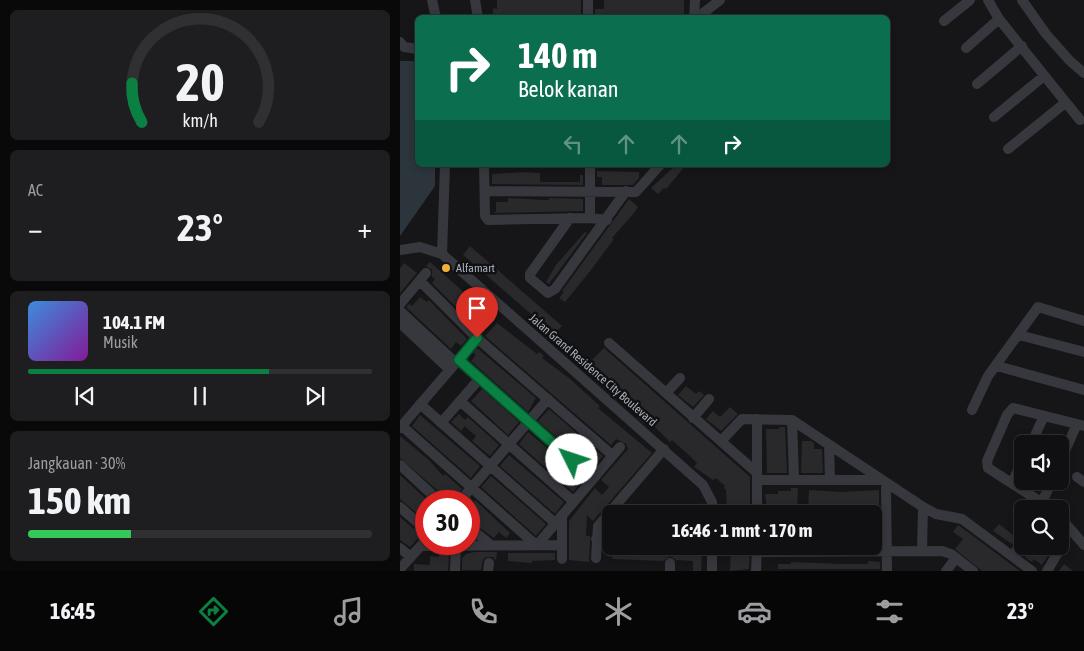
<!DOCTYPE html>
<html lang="id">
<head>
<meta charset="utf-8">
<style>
	body { margin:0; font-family:"Asap Condensed",sans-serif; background:#1e1e20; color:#f1f3f6; height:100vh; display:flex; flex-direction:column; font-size:19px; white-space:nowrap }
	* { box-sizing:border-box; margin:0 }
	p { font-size:16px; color:#9c9d9f }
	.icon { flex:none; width:28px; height:28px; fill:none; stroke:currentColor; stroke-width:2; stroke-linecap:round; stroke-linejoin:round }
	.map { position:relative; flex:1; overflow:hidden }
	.panel { display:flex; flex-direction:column; gap:10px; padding:10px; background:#09090a; width:400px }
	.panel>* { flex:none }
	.guide { position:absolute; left:15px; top:15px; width:475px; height:152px; border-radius:8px; box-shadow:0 2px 8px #0003,0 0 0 1px #303032; background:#0b6e4f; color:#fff; overflow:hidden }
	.tools { position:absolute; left:614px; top:435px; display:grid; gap:10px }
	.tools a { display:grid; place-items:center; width:55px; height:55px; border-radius:8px; background:#101012; box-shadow:0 2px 8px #0003,0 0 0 1px #303032; font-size:25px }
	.speed { position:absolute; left:15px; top:490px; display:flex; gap:10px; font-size:25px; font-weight:700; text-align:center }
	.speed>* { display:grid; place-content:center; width:65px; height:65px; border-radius:50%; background:#101012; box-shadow:0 2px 8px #0003,0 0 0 1px #303032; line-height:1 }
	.speed .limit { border:8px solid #d22; background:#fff; color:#111 }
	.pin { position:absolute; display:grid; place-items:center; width:42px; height:42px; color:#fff; margin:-51px -21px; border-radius:50% 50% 50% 0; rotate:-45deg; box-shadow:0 0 5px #0007 }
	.pin .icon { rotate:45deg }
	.me { position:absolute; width:55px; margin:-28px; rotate:311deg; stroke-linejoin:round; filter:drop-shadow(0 0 4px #0008) }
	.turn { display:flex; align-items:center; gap:18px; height:105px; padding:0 20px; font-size:22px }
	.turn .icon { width:65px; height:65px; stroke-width:2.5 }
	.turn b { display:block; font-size:35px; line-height:42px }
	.lanes { display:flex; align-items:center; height:48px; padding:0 20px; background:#0003; justify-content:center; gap:25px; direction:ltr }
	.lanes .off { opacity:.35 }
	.big { font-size:38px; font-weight:700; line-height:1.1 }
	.panel .widget { flex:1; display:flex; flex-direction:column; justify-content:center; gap:8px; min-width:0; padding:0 18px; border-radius:8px; background:#1e1e20 }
	.panel .dial { align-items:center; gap:0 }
	.dial svg { height:130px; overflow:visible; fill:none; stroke:#303032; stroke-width:7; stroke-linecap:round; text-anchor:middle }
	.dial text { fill:#f1f3f6; stroke:none }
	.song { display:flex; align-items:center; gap:15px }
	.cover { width:60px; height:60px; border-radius:8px; background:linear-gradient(135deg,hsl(210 70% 55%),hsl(290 70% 35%)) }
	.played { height:5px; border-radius:2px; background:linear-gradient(90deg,#0b8043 70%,#303032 70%) }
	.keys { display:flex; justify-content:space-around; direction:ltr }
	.heat { display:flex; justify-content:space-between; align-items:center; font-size:28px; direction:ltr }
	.charge { height:8px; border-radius:4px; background:linear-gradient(90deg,#34c759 30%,#303032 0) }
	.trip { position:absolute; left:202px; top:505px; width:280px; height:50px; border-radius:8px; background:#101012; box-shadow:0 2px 8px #0003,0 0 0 1px #303032; font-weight:700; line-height:50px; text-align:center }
	.menu { display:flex; height:80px; justify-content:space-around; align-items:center; background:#060607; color:#9c9d9f }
	.menu .icon { width:35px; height:35px }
	.menu .on { color:#0b8043 }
	.menu b { font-size:22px; color:#f1f3f6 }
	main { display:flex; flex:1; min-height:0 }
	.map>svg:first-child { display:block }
	.water { fill:#2c353c }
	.building { fill:#29292c }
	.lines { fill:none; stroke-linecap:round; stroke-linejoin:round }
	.minor { stroke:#37383d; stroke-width:10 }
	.route-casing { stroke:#07532c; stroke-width:12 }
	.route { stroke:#0b8043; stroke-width:9 }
	.poi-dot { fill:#f2b134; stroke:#111113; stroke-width:2 }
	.labels { text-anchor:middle; stroke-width:5; stroke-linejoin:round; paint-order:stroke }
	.poi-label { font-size:12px; fill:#a8adb8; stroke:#111113; text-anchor:start }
	.street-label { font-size:12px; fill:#a8adb8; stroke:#111113 }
</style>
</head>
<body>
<main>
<section class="panel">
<div class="widget dial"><svg viewBox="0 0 100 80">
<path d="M14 69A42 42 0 1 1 86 69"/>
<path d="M14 69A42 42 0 0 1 8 45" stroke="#0b8043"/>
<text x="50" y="56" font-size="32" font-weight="700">20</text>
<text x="50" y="72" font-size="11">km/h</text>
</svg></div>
<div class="widget"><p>AC</p>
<div class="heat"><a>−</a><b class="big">23°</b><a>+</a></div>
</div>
<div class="widget">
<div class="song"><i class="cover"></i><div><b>104.1 FM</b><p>Musik</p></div></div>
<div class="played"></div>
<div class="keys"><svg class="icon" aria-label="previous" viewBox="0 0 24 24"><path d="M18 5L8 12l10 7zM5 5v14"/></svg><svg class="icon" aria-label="pause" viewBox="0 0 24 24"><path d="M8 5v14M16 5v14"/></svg><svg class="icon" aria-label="next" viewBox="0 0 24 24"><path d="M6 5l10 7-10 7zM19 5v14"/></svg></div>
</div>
<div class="widget"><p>Jangkauan · 30%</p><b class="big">150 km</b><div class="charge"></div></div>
</section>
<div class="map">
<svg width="684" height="571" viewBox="0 0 684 571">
	<rect width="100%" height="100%" fill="#161618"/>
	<!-- water -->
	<path class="water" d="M0,61h17l1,104h17v21l-35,50z"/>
	<!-- building -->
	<path class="building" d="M97,0h84v17l-88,-1v-8l4,1z
		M204,0h80v14h-35l-5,4 -17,-3 -32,1v-7h9z
		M276,165h10l-20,24 -2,-1 -6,6 -7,-6z
		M197,171l42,1v6l-6,7h-31v-8h-5z
		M123,172l17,1v9h40v-7h3v10l-91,-1v-10z
		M108,198l37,2h4v-2l34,1v12l-91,2 4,-1v-10h12z
		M229,199l9,8 -4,6 -22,25 2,1 -23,31 -26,32 -6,-4 5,-6 -2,-1z
		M185,232l2,1 -38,51 -3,-2 10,-17z
		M70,246l92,80 -8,8 -91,-79z
		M30,262l56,50 -12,13 -42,-42 3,-4 -3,-2v-7l-6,-4z
		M4,263l13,10 -17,20v-25z
		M20,297l7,5 2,-2 38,39 -6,7 -5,-4 -5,7 -45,-42 3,-3 3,2z
		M97,323l40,31 2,-2 5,4 -2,2 27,20 31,28 -2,2 54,45 -59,68 -6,-6 -1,21h4v6l-1,20 -20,-2v-39l26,-33 7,7 7,-8 -8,-7 27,-31 -2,-5 -10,-5 -5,6 -126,-109z
		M77,348l59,50 -8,14 -57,-51 5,-6 -3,-2z
		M204,348l146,129v37h-20v-3h-3l-1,-21 -2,-2 1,-2 -9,-8 -3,2 -13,-9 -6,-4 3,-4 -6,-6 -19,-17 -2,2 -16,-16 -8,-5 -2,3 -7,-7 2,-3 -9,-9 -2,2 -31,-27 2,-2 -12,-13z
		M286,386l10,8 3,-3 5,4 -11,12 -15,-12z
		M82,389l37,33 -11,13 -37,-34z
		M330,407l8,7 -17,17 -15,-12 7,-8 7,6z
		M149,409l54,47 -10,13 -55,-48z
		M59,414l6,6 3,-3 31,28 -9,11 -18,-15 4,-5 -6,-5 -5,-5 -4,5 -10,-9z
		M20,415l60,51 -9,12 -59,-52z
		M379,427h6l2,46h-20l-1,-44h13z
		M128,432l56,47 -11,13 -54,-48z
		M0,436l29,24 14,16 2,-2 17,15 -9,12h-7l-2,-5 -44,-38z
		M402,441h9l3,2v6h8l1,24h-22z
		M109,455l55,47 -9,12 -55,-48z
		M0,475l26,24v22l-26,-22z
		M91,476l55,48 -10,12 -55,-49z
		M391,488h7l-1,24 -30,-4 -2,-14h13v-3h13z
		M409,490l32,2 38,-2v19l-71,2z
		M75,500l35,33 -4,5 -7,-6 -5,6 -25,-18v-12z
		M0,517l21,18 -11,12 -10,-7z
		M599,524l14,11 3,-4 4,4 -8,9 -19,-13z
		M558,525l7,5 55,41h-38l-27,-22 8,-10 -10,-7z
		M476,530h4v14h-5z
		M261,546l41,4 -1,21h-8v-10l-17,-1 -6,-4 -7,5 -51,-2 1,-2 -7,-1v-5l13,-1 41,2z
		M331,546l19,2 -1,21 -19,2z
		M633,546h10l8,5 -9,14 -8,-6 -2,3 -7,-5z
		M74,552h23l-1,9 -3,-4h-6l-4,2 -2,11h-19v-12l4,-4z
		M108,553h47v7l-23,1v2l-24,-2z
		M39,554l10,2 -1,15h-34v-7l16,1v-9l9,1z
		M468,561l12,1v7h-102v-5h13v-2l51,2h26z
		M664,564l9,7h-14z"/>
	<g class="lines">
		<!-- minor -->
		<path class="minor" d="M32,0l4,18
			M75,0l3,18
			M188,0v18
			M588,0l11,19 81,101
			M622,0l24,34 24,27 14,12
			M294,18l1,-18
			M297,18l23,-18
			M544,21l26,-21
			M0,42l4,5 14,2
			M566,48l33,-29
			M577,84l45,-38
			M594,117l50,-41
			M608,149l57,-46
			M84,165l1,51 3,4 102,-2 17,2
			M190,165v53
			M85,191l151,1 24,-27
			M170,218l-40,56v4l18,15 7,-4 71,-98
			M0,250l20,-3 22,7 261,231 9,17 1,12
			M42,254l3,-89
			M20,281l57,57 135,117
			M0,304l26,-31
			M0,311l56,52
			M0,323l50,47
			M619,335l65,17
			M209,343l147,129
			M59,360l134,118
			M597,366l87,24
			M266,393l14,-15
			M60,401l113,100
			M20,404l135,119
			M572,410l16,-34 50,-69 46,14
			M293,418l16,-19
			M357,419v95
			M392,420l2,59
			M41,423l39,-45
			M2,426l133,118
			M0,428l77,-90
			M321,441l21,-22 50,1 131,87 13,7 26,5 70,52
			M631,444l13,-28
			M429,446l1,33
			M660,462l17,-38
			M0,465l39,36
			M677,477l7,5
			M357,480h124
			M612,483l10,-22
			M486,484l1,87
			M60,501l88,-102
			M642,502l10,-21
			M0,507l26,23
			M652,509l-64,-41 -1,-7 20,-46 6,-7 71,18
			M162,515v44
			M474,516h12
			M660,517l24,28
			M69,527l22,18
			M196,539h15
			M138,544l82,-97
			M21,546l140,-1
			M312,546v25
			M0,548l11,9
			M522,551l1,-44
			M357,552l185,-1 9,3 22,17
			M613,556l9,-15
			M196,558l2,-32 66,-77
			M270,563v8
			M0,569l26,-29
			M55,571l1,-26
			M88,571l1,-8
			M356,571l1,-24
			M546,571l10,-13
			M647,571l10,-17"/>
	</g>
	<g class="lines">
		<defs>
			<path id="route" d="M77,338l-18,22 113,100"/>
		</defs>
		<!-- route casing -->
		<use href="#route" class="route-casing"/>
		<!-- route -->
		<use href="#route" class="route"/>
	</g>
	<!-- markers -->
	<circle class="poi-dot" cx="46" cy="268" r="5"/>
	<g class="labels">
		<!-- poi labels -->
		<g class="poi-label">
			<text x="56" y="272">Alfamart</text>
		</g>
		<!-- street labels -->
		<g class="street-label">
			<text transform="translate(193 370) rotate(41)" y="4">Jalan Grand Residence City Boulevard</text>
		</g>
	</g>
</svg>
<div class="tools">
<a><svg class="icon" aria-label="sound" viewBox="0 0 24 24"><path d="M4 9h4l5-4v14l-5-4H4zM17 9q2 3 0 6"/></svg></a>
<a><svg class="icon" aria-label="search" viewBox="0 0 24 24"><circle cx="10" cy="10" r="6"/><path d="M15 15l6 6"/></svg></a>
</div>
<div class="speed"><div class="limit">30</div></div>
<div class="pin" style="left:77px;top:338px;background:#d93025"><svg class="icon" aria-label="arrive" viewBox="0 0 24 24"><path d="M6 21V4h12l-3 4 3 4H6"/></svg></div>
<svg class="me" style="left:172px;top:460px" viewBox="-20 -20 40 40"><circle r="19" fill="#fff"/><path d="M0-13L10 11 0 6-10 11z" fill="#0b8043"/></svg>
<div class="trip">16:46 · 1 mnt · 170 m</div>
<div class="guide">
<div class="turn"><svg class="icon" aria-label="right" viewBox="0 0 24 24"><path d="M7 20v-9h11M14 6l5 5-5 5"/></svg><div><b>140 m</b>Belok kanan</div></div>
<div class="lanes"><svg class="icon off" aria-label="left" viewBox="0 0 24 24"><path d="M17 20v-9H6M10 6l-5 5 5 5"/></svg><svg class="icon off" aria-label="ahead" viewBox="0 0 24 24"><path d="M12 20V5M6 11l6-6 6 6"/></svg><svg class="icon off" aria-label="ahead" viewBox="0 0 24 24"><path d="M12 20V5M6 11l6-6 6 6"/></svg><svg class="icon" aria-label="right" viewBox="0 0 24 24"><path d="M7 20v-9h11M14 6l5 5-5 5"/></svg></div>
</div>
</div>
</main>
<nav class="menu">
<b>16:45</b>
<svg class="icon on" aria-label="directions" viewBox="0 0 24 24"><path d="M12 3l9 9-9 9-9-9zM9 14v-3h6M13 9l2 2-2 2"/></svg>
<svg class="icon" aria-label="music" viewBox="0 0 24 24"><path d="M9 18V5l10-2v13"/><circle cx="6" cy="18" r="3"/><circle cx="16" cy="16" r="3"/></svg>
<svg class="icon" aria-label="phone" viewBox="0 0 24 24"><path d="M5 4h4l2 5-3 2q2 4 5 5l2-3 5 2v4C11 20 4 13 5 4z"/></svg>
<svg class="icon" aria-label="climate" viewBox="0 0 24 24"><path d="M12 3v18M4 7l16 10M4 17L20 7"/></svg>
<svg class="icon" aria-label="car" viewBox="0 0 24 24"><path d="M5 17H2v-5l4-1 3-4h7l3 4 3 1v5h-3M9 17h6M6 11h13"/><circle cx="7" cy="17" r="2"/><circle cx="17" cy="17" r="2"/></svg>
<svg class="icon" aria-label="filters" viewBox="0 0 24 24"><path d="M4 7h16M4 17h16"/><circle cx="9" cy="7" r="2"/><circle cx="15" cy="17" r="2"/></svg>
<b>23°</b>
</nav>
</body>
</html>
